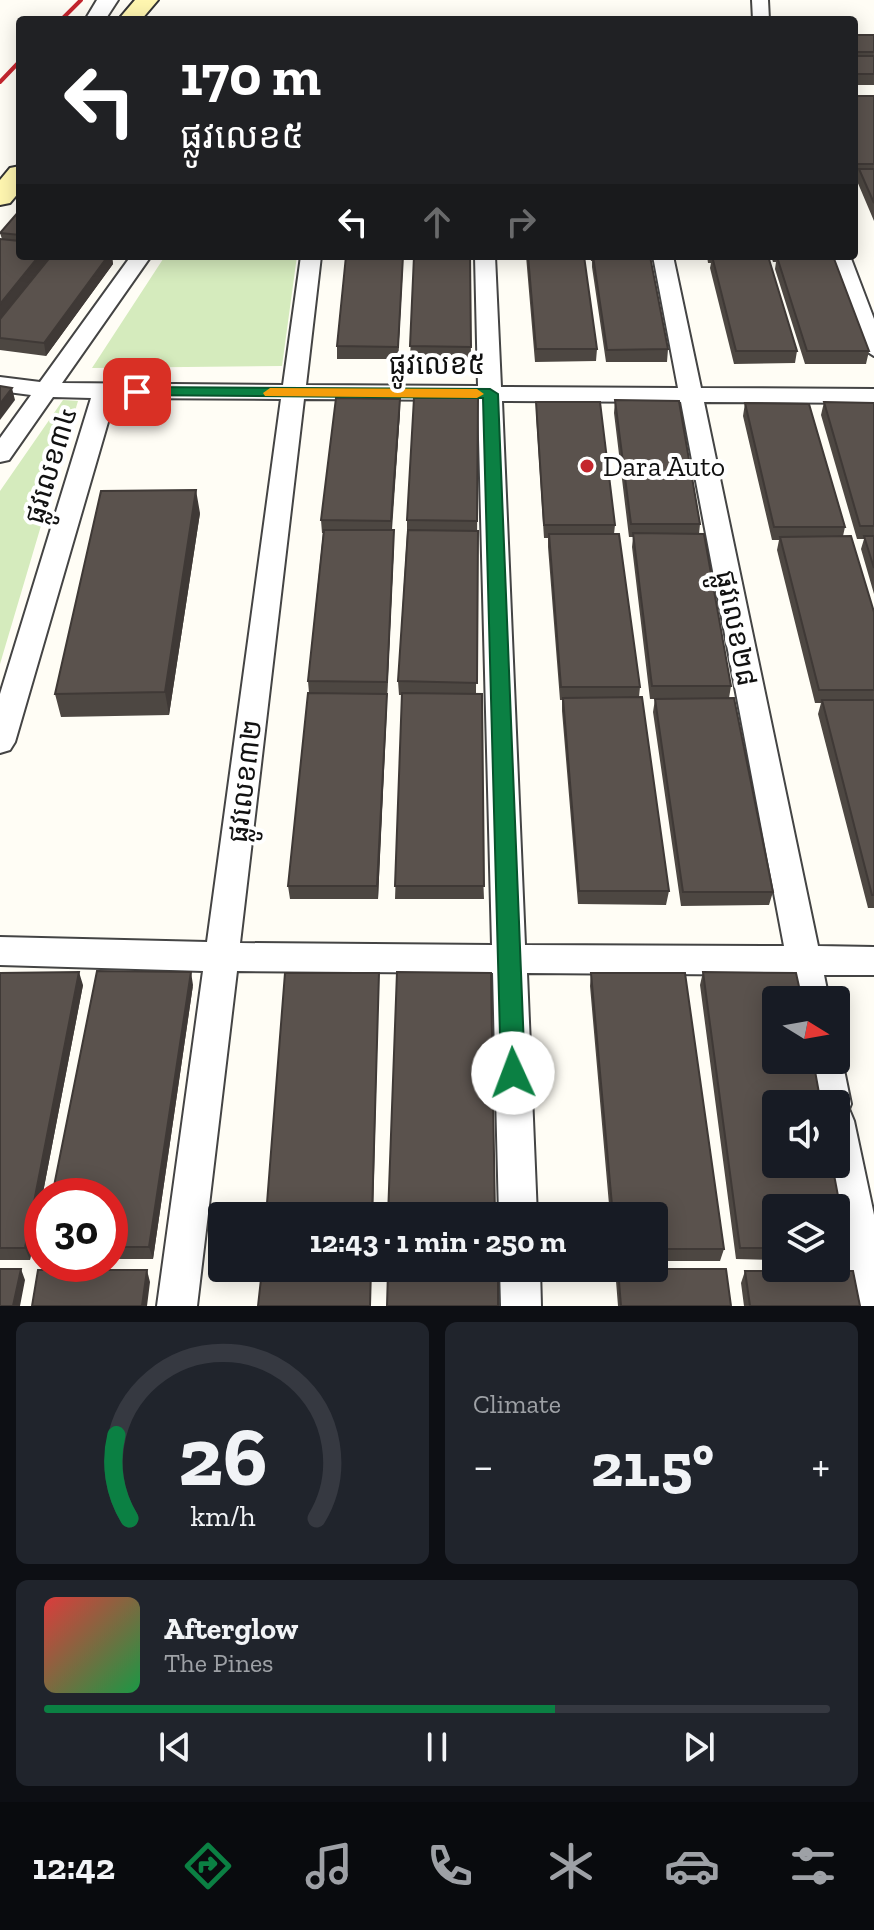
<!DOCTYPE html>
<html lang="en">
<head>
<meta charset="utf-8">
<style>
	body { margin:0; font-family:"Zilla Slab","Noto Sans Khmer",serif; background:#20242c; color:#f1f3f6; height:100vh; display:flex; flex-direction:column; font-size:30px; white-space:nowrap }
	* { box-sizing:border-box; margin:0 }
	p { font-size:26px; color:#9ea1a6 }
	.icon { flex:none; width:44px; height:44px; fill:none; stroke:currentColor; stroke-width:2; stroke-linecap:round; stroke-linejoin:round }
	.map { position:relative; height:1306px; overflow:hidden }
	.side { display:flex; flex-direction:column; gap:16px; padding:16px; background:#0d0f14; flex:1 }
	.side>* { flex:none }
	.top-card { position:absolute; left:16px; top:16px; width:842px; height:244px; border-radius:8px; box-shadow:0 4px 20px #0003; background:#202124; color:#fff; overflow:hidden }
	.needle { width:52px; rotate:101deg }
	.controls { position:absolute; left:762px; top:986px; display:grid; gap:16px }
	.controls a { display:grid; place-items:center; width:88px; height:88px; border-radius:8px; background:#171b24; box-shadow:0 4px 20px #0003; font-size:40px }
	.speed { position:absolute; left:24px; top:1178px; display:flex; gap:16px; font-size:40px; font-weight:700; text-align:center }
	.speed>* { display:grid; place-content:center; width:104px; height:104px; border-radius:50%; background:#171b24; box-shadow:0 4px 20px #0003; line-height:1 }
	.speed .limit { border:12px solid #d22; background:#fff; color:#111 }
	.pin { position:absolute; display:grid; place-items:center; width:68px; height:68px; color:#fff; margin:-34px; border-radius:16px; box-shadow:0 4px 12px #0006 }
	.me { position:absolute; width:88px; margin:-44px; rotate:358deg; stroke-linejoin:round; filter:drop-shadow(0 0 6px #0008) }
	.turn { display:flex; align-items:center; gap:28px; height:168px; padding:0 32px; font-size:36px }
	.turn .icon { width:104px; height:104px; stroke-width:2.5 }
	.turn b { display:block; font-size:56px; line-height:68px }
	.lanes { display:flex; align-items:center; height:76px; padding:0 32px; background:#0003; justify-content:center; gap:40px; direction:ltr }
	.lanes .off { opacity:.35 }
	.big { font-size:60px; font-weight:800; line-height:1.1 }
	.side .card { flex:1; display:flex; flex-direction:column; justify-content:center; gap:12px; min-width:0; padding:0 28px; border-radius:12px; background:#20242c }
	.side .dial { align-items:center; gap:0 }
	.dial svg { height:208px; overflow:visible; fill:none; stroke:#363941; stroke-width:7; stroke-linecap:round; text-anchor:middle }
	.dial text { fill:#f1f3f6; stroke:none }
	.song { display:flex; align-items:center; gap:24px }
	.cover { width:96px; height:96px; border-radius:12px; background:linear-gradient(135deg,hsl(0 70% 55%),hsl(140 70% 35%)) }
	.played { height:8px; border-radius:4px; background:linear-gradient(90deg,#0b8043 65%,#363941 65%) }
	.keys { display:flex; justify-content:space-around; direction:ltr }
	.heat { display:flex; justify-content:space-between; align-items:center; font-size:44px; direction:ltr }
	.side .tiles { flex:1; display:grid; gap:16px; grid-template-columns:1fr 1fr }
	.card:last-child { grid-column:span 2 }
	.trip { position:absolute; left:208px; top:1202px; width:460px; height:80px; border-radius:8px; background:#171b24; box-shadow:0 4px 20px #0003; font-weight:800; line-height:80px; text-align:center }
	.dock { display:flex; height:128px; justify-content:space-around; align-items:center; background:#090b0e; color:#9ea1a6 }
	.dock .icon { width:56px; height:56px }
	.dock .selected { color:#0b8043 }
	.dock b { font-size:36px; color:#f1f3f6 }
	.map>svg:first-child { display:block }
	.green { fill:#d5ebbd }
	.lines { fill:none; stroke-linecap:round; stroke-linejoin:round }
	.minor-casing { stroke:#444; stroke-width:4 }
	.tertiary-casing { stroke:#444; stroke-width:4 }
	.secondary-casing { stroke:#333; stroke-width:4 }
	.minor { fill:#fff; fill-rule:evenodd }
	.tertiary { fill:#fff; fill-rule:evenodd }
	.secondary { fill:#fff6b0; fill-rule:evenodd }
	.rail { stroke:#c4262e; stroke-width:4 }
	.wall { fill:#4d4742 }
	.shaded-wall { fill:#3f3936 }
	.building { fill:#5a524d; stroke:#3f3936; stroke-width:2 }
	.route { fill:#0b8043; stroke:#07532c; stroke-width:2 }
	.slow { fill:#f59e0b }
	.poi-dot { fill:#c4262e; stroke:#fff; stroke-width:3 }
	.labels { text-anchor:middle; stroke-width:8; stroke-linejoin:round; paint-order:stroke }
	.street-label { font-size:28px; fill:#111; stroke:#fff }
	.poi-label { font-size:28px; fill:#111; stroke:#fff; text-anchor:start }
</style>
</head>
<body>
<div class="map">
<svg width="874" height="1306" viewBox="0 0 874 1306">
	<rect width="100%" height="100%" fill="#fffdf5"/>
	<!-- green -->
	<path class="green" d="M165,256h132l-15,110 -190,2z
		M63,400l15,1 -78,263v-173z"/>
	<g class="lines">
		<defs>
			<path id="minor" d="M752,0h16l1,20h-16z
				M131,256h20l-89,127 221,2 18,-129h20l-15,129 172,1 -3,-130h20l6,131 177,1 -25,-132h20l28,132 173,1v14l-170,-1 114,544 56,1v28h-50l5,25h-34l-5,-25 -263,-2 10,243h-38l-6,-243 -256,-2 -40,335h-40l46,-335 -203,-6v-28l207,5 74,-543 -166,-1 -100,344 -5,8 -10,3v-59l91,-296 -38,-1 -44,63 -9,2v-24l31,-43 -31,-4v-14l40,5zM304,399l174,1 14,545 -252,-2zM502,401l179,1 103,544 -259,-1z
				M830,256h20l24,63v37l-11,-7z
				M836,1049l6,11 9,44 -2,5 5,12 20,94v91h-21l-27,-142h10v-60h-21l-9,-44h30z
				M500,1268h40l1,38h-40z"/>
			<path id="tertiary" d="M97,0h21l-13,20h-20z"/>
			<path id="secondary" d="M135,0h23l-17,20h-23z
				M20,166v25l-10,12 -10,2v-25l10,-12z"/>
		</defs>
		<!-- minor casing -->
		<use href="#minor" class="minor-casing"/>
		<!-- tertiary casing -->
		<use href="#tertiary" class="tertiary-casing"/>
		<!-- secondary casing -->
		<use href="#secondary" class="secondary-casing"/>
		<!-- minor -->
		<use href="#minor" class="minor"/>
		<!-- tertiary -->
		<use href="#tertiary" class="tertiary"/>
		<!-- secondary -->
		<use href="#secondary" class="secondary"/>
		<!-- rail -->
		<path class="rail" d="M61,20l20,-20
			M0,82l20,-21"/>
	</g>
	<!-- wall -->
	<path class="wall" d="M854,35h20v50h-20z
		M854,96h20v125l-17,-40 1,-5h-4z
		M20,210v46h96l-2,2h-2l1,6 -67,92 -46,-6v-111h2l-2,-6z
		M403,256l-5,103h-61v-13z
		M411,256h59l1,103h-61l4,-100h-3z
		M526,256h58l13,93 -1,12 -61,1z
		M590,256h60l18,93 -1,13h-61l-14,-95v-6h-1z
		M707,256h61l29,95 -2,12 -61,1 -24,-96 1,-5h-3z
		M771,256h62l36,95 -3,13h-61l-30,-95 1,-7h-3z
		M478,398l-2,296 8,205h-89l7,-204h-3l-1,-14 9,-148v-13z
		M400,399v13l-8,118 2,13 -16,356h-88l-2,-13 21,-193 -1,-12 15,-148h-1l-1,-13z
		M615,400l85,124 -1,10 32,152 -2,12 44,194 -4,13 -88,1 -28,-194 2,-13h-5l-18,-152 1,-10h-4l-15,-124z
		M536,402l79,123 -1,9 26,153 -1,10 30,194 -3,14 -88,-1 -16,-193v-11h-2l-12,-153v-9h-4l-8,-124z
		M824,402l50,1v191l-13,-45 3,-10h-7l-36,-124z
		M745,403l100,124 -2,9 31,76v296h-6l-50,-194 3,-11h-6l-38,-153 2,-10h-7l-29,-124z
		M200,513l-31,202 -108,2 -6,-23z
		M703,972l93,1 6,27h-26v60h37l8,44h-45v60h56l16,85 -5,11h-7v-52h-60v52l-40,-1 -36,-274z
		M0,973l83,12 -53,275h-30z
		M591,973l133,276 -4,12h-66v-45h-44l-20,-230z
		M193,985l-40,274h-43v-63z
		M618,1269l113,37h-113l-2,-25z
		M745,1271l115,35h-116l-3,-23z"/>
	<!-- shaded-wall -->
	<path class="shaded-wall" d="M39,256h11l-50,64v-16z
		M108,256h4l1,8 -67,92 -2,-13z
		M403,256v9l-5,94v-12z
		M12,388l3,12 -15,20v-16z
		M400,399v13l-9,122v-13z
		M196,490l4,23 -31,202 -4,-23z
		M394,530v13l-7,152v-13z
		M387,694v13l-9,192 -1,-13z
		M79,972l4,13 -53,275 -5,-12z
		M191,972l2,13 -40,274 -4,-12z
		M379,973l-6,243h-1z
		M21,1269l4,11 -5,26h-7z
		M147,1270l3,12 -3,24h-5z"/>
	<!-- building -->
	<path class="building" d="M854,35h20v17h-20z
		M854,56h20v18h-20z
		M854,96h20v68h-19l-1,-2z
		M859,169h15v34z
		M20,210v25l-20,-2z
		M0,239l20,2v15h19l-39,48z
		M51,256h57l-64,87 -44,-5v-19z
		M346,256h57l-5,91 -61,-1z
		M414,256h56l1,91 -61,-1z
		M528,256h56l13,93h-61z
		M593,256h57l18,93 -61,1z
		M712,256h56l29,95h-61z
		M833,256l36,95h-62l-30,-94z
		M0,386l12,2 -12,16z
		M336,398l64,1 -9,122 -70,-1z
		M414,398h64l-1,123 -70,-1z
		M615,400l64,1 21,123h-69z
		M536,402h64l15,123h-71z
		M824,402l50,1v123h-14z
		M745,403l64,1 36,123h-71z
		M196,490l-31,202 -110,2 46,-203z
		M324,530h70l-7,152 -79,-1z
		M408,530l70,1 -1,152 -79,-2z
		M633,533l71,1 27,152h-79z
		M549,534h70l21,153h-79z
		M851,536l23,76v78h-55l-39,-153z
		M864,536h10v32z
		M308,693l79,1 -10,192h-89z
		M402,693l80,1 2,192h-89z
		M642,697l27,194h-90l-16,-193z
		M734,698l39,194h-90l-28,-193z
		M822,700h52v195h-2z
		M97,971l94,1 -42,275h-39v-51h-58z
		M79,972l-54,276h-25v-275z
		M397,972l94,1 4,243h-107z
		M703,972l93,1 6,27h-26v60h37l8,44h-45v60h56l16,85h-12v-41h-60v40h-36z
		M285,973h94l-7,243h-106z
		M591,973h94l39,276h-70v-33h-41z
		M0,1269h21l-8,37h-13z
		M371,1269l-1,37h-112l4,-36z
		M618,1269h108l5,37h-110z
		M38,1270h109l-5,36h-110z
		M388,1271h110v35h-111z
		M745,1271h108l7,35h-110z"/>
	<!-- route -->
	<path class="route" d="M137,387l353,2 8,5 27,679 -4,7 -8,3 -8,-3 -4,-7 -18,-675 -352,-3v-7z"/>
	<!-- slow -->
	<path class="slow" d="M270,388l207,1 7,5 -7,4 -212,-2 -2,-3z"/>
	<!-- markers -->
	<circle class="poi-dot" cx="587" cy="466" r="8"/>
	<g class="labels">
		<!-- street labels -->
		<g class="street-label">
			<text x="437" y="374">ផ្លូវលេខ៥</text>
			<text transform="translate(50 465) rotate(-73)" y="10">ផ្លូវលេខ៣៤</text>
			<text transform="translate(737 628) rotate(79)" y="10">ផ្លូវលេខ២៨</text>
			<text transform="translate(244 781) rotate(-83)" y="10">ផ្លូវលេខ៣២</text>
		</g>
		<!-- poi labels -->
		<g class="poi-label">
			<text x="603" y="476">Dara Auto</text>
		</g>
	</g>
</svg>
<div class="controls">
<a><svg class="needle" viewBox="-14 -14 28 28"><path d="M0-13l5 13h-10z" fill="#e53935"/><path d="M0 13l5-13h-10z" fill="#9ea1a6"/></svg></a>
<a><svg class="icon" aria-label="sound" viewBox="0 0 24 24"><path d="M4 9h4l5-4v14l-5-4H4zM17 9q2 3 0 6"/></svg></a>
<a><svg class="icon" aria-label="layers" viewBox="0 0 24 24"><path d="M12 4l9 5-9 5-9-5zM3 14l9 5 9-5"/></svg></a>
</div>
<div class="speed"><div class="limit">30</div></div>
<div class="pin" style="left:137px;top:392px;background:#d93025"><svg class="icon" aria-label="arrive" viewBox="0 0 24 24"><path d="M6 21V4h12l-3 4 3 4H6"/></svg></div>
<svg class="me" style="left:513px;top:1073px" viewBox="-20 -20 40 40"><circle r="19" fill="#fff"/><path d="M0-13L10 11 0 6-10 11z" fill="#0b8043"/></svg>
<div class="trip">12:43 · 1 min · 250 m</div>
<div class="top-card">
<div class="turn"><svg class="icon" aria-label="left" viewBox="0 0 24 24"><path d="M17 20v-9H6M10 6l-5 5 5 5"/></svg><div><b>170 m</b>ផ្លូវលេខ៥</div></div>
<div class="lanes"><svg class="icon" aria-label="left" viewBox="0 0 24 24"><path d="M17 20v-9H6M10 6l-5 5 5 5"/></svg><svg class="icon off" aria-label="ahead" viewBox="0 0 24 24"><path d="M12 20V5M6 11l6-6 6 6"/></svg><svg class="icon off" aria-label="right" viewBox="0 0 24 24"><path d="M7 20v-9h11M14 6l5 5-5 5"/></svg></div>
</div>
</div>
<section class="side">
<div class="tiles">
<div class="card dial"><svg viewBox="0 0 100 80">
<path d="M14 69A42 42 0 1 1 86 69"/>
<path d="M14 69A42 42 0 0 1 9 37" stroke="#0b8043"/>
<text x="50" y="56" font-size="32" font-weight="700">26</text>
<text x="50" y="72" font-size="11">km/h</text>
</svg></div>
<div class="card"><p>Climate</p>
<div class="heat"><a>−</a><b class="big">21.5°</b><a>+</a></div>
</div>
<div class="card">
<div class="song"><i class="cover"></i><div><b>Afterglow</b><p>The Pines</p></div></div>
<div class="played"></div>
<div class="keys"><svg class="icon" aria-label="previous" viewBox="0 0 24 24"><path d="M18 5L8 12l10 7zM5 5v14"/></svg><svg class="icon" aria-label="pause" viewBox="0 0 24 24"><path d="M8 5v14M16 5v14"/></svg><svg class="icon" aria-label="next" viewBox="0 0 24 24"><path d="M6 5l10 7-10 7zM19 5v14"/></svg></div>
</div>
</div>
</section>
<nav class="dock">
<b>12:42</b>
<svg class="icon selected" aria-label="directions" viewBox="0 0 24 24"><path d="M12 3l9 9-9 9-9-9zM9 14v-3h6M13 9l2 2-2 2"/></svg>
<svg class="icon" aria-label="music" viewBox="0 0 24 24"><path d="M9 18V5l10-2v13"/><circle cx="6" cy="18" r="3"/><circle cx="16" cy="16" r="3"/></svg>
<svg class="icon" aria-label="phone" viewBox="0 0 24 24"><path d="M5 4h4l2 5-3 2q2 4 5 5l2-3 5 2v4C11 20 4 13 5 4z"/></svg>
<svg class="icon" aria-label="climate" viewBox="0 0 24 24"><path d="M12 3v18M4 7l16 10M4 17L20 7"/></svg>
<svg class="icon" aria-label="car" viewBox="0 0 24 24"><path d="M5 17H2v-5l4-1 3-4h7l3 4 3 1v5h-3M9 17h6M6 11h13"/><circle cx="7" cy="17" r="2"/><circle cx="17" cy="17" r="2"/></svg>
<svg class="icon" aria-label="filters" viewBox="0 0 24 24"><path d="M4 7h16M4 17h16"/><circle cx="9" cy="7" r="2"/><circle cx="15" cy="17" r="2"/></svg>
</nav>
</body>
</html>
